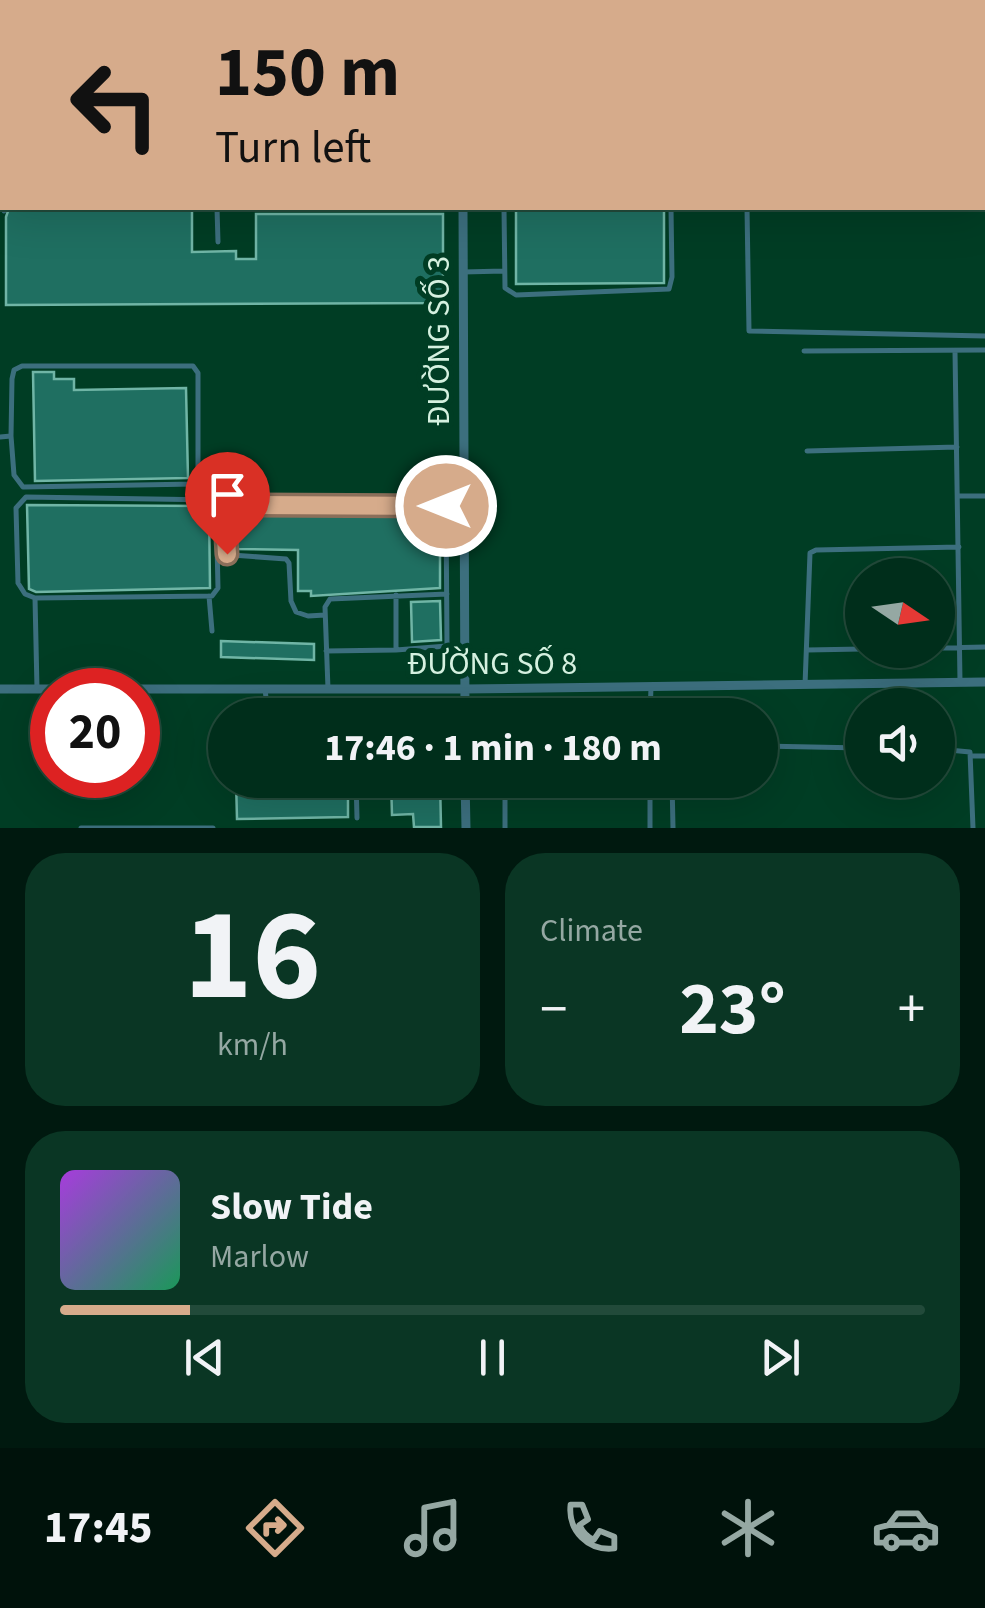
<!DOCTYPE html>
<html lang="en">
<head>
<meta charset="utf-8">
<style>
	body { margin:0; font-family:"Source Sans 3",sans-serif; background:#0a3624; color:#f1f3f6; height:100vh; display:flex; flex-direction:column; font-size:38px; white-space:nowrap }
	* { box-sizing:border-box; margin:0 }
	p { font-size:32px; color:#95a8a3 }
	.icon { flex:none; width:55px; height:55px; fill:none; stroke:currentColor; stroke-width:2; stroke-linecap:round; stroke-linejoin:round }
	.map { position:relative; height:828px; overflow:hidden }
	.drawer { display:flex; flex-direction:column; gap:25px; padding:25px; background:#00190f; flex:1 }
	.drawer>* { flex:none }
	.hud { position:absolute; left:0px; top:0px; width:985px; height:210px; box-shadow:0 10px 40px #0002,0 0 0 2px #224a3a; background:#d6ab8b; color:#111; overflow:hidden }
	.needle { width:65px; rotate:103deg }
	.tools { position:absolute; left:845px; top:558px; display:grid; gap:20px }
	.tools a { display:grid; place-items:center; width:110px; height:110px; border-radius:50%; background:#002e1b; box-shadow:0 10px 40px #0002,0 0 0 2px #224a3a; font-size:50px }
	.speed { position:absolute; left:30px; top:668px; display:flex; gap:20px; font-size:50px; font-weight:700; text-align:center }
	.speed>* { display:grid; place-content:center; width:130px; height:130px; border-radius:50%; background:#002e1b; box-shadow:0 10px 40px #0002,0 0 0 2px #224a3a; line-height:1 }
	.speed .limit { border:15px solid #d22; background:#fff; color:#111 }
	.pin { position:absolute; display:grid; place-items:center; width:85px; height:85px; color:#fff; margin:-102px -42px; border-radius:50% 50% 50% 0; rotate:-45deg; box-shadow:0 0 10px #0007 }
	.pin .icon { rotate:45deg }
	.me { position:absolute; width:110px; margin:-55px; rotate:270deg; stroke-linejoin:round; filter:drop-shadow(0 0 8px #0008) }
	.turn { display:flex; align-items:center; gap:35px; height:210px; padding:0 50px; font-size:45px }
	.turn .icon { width:130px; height:130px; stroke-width:2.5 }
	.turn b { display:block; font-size:70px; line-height:85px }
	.big { font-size:75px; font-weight:700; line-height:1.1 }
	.drawer .widget { flex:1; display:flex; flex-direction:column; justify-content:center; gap:15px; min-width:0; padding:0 35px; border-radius:40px; background:#0a3624 }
	.drawer .dial { align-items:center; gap:0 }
	.dial b { font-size:130px; line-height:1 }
	.song { display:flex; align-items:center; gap:30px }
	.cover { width:120px; height:120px; border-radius:15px; background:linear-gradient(135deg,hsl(280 70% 55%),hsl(150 70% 35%)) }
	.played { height:10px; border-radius:5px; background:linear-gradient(90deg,#d6ab8b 15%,#224a3a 15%) }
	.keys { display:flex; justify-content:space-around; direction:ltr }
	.heat { display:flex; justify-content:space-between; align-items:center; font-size:55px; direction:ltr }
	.drawer .tiles { flex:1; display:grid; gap:25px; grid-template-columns:1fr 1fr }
	.widget:last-child { grid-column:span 2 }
	.trip { position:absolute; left:208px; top:698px; width:570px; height:100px; border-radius:50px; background:#002e1b; box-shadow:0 10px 40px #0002,0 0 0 2px #224a3a; font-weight:700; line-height:100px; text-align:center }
	.tabs { display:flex; height:160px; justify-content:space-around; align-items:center; background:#00120b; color:#95a8a3 }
	.tabs .icon { width:70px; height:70px }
	.tabs .selected { color:#d6ab8b }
	.tabs b { font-size:45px; color:#f1f3f6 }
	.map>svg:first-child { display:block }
	.building { fill:#1f6f61; stroke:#70b5a6; stroke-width:2.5 }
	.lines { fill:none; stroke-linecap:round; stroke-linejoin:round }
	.lane { stroke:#3c6f7e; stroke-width:5 }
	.street { stroke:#3c6f7e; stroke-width:9 }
	.route-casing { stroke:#8b6f5a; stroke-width:25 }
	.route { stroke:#d6ab8b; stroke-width:18 }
	.labels { text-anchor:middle; stroke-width:10; stroke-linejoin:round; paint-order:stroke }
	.street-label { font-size:32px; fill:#d5f1e0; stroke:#003d24 }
</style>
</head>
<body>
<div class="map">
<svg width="985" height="828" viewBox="0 0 985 828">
	<rect width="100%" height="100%" fill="#003d24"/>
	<!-- building -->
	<path class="building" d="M9,208h183v44l44,-1v8h20v-45h187v89l-437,2v-88z
		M516,208h148v75l-148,1z
		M33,372h21v7h20v11l112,-2 2,90 -153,3z
		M27,505l182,1 1,82 -174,4 -7,-3z
		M234,512h206v76l-129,8v-5h-13v-41l-64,-1z
		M440,601l1,39 -29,2 -1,-40z
		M221,641l93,3v16l-93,-3z
		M236,780h112v37l-111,2z
		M391,780h49l1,47h-27l-1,-13 -21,1z"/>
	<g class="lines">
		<!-- lane -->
		<path class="lane" d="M212,0v2
			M606,0v2
			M652,0v2
			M744,0v2
			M517,2l1,-2
			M982,22h3
			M0,37l2,-3
			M0,104l2,14
			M982,176h3
			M3,208l1,3
			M217,208l1,34
			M245,208h199
			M504,208l1,80 11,7 153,-6 3,-12 -1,-69
			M747,208l2,123 236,5
			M463,272l41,-1
			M804,351l181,-1
			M955,351l5,331
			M0,437l11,-1 1,-57 2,-9 8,-4h171l5,7v106l-3,5 -172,3 -9,-12 -3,-39
			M807,451l150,-4
			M958,496h27
			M209,596l3,35
			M35,598l177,-2 6,-8 -2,-88 -190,-3 -10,11 2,75 7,11 10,4 2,91
			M325,615l-17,1 -12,-4 -5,-11 -2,-38 -3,-4 -54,-4 -7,-3v-46h221l1,140 -51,4
			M938,648l47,-1
			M807,650l55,-1
			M326,651l70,-1v-55
			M889,683l1,22
			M805,685l5,-132 6,-3 143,-3
			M265,689l3,26
			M328,689l-3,-82 5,-8 117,-5
			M650,715l1,-28
			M760,746l102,2
			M938,749l32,3 3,76
			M972,756h13
			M356,780l1,38
			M650,780v48
			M672,780l1,48
			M81,828h132
			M505,828v-48"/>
		<!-- street -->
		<path class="street" d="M462,0v2
			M463,208l2,507
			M0,689h464l521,-7
			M465,780l1,48"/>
	</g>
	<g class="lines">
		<defs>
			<path id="route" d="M227,554l-3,-46 4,-3 218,1"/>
		</defs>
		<!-- route casing -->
		<use href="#route" class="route-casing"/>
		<!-- route -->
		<use href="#route" class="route"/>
	</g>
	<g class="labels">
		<!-- street labels -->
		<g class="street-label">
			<text transform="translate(438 341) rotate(-90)" y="11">ĐƯỜNG SỐ 3</text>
			<text x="492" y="674">ĐƯỜNG SỐ 8</text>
		</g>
	</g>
</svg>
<div class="tools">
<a><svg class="needle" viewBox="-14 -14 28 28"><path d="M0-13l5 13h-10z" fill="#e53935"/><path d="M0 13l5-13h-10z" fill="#95a8a3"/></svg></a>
<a><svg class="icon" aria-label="sound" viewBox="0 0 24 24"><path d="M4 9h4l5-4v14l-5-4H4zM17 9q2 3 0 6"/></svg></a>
</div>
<div class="speed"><div class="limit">20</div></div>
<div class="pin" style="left:227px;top:554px;background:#d93025"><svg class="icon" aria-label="arrive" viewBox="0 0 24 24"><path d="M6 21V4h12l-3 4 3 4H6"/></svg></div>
<svg class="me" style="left:446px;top:506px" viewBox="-20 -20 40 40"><circle r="17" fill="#d6ab8b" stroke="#fff" stroke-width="3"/><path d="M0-11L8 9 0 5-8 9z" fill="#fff"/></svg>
<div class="trip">17:46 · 1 min · 180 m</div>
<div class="hud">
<div class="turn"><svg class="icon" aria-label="left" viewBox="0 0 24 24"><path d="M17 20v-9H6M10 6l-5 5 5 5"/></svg><div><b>150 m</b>Turn left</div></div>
</div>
</div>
<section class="drawer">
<div class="tiles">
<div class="widget dial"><b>16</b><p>km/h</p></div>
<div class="widget"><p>Climate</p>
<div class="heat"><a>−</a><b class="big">23°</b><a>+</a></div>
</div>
<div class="widget">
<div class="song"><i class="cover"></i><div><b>Slow Tide</b><p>Marlow</p></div></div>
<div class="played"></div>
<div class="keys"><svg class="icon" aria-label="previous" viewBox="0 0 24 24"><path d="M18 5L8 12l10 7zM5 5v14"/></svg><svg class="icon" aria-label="pause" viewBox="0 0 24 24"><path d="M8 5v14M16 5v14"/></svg><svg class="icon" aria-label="next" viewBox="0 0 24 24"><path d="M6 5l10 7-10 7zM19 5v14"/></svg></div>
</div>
</div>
</section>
<nav class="tabs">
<b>17:45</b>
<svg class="icon selected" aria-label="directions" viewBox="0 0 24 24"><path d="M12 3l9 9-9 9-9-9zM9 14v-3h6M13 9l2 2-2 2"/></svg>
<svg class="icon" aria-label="music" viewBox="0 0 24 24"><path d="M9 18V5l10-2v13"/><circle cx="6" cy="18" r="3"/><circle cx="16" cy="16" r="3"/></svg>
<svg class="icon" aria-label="phone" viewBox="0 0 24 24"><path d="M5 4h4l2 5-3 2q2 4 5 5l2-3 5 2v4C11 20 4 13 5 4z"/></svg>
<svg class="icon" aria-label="climate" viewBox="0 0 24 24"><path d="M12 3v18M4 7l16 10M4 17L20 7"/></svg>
<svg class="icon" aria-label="car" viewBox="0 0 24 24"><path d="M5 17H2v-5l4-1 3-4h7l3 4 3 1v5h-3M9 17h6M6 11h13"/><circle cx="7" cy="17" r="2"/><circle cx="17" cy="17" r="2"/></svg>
</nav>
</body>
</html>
